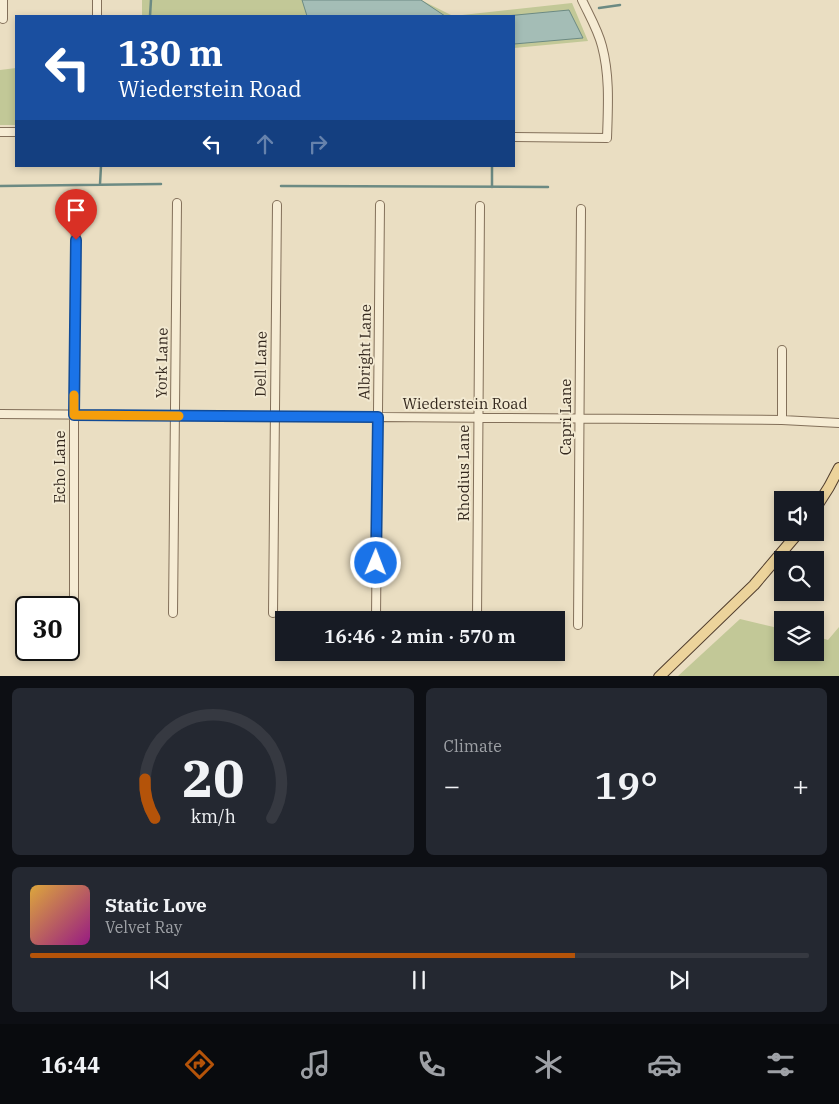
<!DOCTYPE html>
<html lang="en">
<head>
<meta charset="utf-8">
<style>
	body { margin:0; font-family:"IBM Plex Serif",serif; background:#242831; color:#f1f3f6; height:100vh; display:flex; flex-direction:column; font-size:19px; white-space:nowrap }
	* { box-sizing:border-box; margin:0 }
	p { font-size:16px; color:#9ea1a6 }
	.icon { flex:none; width:28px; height:28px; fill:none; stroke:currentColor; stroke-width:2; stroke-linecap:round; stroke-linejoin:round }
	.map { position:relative; height:676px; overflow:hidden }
	.panel { display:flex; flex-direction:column; gap:12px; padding:12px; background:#0d0f14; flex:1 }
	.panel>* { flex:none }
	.guide { position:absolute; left:15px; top:15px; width:500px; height:152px; border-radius:0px; box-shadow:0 2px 8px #0003; background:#1a4fa0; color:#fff; overflow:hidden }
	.buttons { position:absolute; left:774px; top:491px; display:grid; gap:10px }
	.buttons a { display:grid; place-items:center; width:50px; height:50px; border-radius:0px; background:#171b24; box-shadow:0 2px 8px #0003; font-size:25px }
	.speed { position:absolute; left:15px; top:596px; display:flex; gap:10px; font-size:25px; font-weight:700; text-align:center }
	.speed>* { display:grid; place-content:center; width:65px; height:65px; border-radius:50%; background:#171b24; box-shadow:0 2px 8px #0003; line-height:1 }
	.speed .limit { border:2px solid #111; border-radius:8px; background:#fff; color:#111 }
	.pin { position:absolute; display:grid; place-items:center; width:42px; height:42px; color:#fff; margin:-51px -21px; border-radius:50% 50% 50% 0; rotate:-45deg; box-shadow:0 0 5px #0007 }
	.pin .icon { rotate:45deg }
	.me { position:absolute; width:55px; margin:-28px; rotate:1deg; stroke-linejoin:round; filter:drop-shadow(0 0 4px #0008) }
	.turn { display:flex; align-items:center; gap:18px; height:105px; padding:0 20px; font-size:22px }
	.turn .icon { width:65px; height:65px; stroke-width:2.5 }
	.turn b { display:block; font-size:35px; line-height:42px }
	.lanes { display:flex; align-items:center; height:48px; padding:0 20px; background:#0003; justify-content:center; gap:25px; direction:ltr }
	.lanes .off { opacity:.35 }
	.big { font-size:38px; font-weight:600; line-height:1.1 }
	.panel .card { flex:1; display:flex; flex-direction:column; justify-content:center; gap:8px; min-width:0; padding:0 18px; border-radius:8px; background:#242831 }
	.panel .dial { align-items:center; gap:0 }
	.dial svg { height:130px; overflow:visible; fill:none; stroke:#363941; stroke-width:7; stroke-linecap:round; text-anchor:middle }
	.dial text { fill:#f1f3f6; stroke:none }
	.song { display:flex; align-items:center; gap:15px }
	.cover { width:60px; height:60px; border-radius:8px; background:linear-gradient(135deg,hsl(40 70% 55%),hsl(310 70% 35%)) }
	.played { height:5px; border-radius:2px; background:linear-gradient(90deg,#b45309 70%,#363941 70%) }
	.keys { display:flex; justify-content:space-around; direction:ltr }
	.heat { display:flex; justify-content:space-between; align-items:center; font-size:28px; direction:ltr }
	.panel .tiles { flex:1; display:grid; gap:12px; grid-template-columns:1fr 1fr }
	.card:last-child { grid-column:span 2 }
	.trip { position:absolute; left:275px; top:611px; width:290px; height:50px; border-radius:0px; background:#171b24; box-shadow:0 2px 8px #0003; font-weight:600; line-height:50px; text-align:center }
	.dock { display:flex; height:80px; justify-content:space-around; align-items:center; background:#090b0e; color:#9ea1a6 }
	.dock .icon { width:35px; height:35px }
	.dock .on { color:#b45309 }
	.dock b { font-size:22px; color:#f1f3f6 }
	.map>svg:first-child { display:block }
	.green { fill:#c2c897 }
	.water { fill:#a4bdb6; stroke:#6c8a83 }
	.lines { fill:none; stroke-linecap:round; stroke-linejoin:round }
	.stream { stroke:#6c8a83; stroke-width:2.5 }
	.minor-casing { stroke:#83705a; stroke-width:10 }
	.major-casing { stroke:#513e2e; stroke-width:12 }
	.minor { stroke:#f6ecd4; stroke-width:8 }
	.major { stroke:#ecd39b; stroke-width:10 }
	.route-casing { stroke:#114b97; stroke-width:12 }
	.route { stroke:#1a73e8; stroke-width:9 }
	.slow { stroke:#f59e0b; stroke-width:9 }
	.labels { text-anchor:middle; stroke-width:4; stroke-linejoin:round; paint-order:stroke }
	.street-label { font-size:15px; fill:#34281e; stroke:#f2e9d1 }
</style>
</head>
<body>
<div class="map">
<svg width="839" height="677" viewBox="0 0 839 677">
	<rect width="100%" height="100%" fill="#eadec2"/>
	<!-- green -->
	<path class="green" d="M142,0h279l32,16 119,-13 16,38 -74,7v-32h-372z
		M16,68v57h-16v-55z
		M740,619l42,10v23h33v-16l13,4 11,-13v49h-161z"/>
	<!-- water -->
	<path class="water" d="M302,0h119l24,16h-138z
		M569,10l14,28 -69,6v-28h-8z"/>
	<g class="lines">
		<!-- stream -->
		<path class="stream" d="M599,8l21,-3
			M150,16l1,-16
			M100,184l1,-18
			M0,186l161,-2
			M281,186l267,1
			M492,187v-21"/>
		<defs>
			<path id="minor" d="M97,16v-16
				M3,19v-19
				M0,132h16
				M514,137l93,1c1,-31 3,-62 -5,-92 -4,-16 -13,-31 -20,-46
				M0,414l782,6 57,3
				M782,420v-70
				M74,613v-198l2,-214
				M173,613l4,-410
				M273,613l4,-408
				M376,618l4,-413
				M477,619l3,-413
				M578,625l3,-416"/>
			<path id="major" d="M815,509l14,-22 10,-19
				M659,677l95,-92 45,-53"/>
		</defs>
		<!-- minor casing -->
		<use href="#minor" class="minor-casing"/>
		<!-- major casing -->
		<use href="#major" class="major-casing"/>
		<!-- minor -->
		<use href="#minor" class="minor"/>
		<!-- major -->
		<use href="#major" class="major"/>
	</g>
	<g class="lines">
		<defs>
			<path id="route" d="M76,240l-2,175 304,2 -2,146"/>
		</defs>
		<!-- route casing -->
		<use href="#route" class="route-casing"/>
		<!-- route -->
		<use href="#route" class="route"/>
		<!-- slow -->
		<path class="slow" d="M74,395v20l105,1"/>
	</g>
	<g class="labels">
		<!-- street labels -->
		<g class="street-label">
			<text transform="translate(365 352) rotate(-89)" y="5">Albright Lane</text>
			<text transform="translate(162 363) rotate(-89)" y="5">York Lane</text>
			<text transform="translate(261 364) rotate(-89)" y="5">Dell Lane</text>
			<text x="465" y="409">Wiederstein Road</text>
			<text transform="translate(566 417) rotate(-90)" y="5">Capri Lane</text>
			<text transform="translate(60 467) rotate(-90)" y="5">Echo Lane</text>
			<text transform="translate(464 473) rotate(-90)" y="5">Rhodius Lane</text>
		</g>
	</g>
</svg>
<div class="buttons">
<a><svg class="icon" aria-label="sound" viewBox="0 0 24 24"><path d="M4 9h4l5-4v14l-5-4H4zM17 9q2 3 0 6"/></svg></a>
<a><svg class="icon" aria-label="search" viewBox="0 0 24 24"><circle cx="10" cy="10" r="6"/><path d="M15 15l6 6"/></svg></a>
<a><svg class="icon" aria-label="layers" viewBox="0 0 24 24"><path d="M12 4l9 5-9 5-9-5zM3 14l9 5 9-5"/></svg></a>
</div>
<div class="speed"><div class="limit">30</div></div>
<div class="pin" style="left:76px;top:240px;background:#d93025"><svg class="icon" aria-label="arrive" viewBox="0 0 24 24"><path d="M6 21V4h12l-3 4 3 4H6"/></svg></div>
<svg class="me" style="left:376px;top:563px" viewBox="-20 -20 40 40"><circle r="17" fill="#1a73e8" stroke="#fff" stroke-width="3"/><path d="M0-11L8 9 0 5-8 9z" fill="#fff"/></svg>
<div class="trip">16:46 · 2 min · 570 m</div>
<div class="guide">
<div class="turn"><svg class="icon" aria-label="left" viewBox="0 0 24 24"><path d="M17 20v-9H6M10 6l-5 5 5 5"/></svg><div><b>130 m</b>Wiederstein Road</div></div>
<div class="lanes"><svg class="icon" aria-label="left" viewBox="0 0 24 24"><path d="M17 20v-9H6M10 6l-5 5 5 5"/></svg><svg class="icon off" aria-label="ahead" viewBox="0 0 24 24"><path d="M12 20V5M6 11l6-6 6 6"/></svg><svg class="icon off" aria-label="right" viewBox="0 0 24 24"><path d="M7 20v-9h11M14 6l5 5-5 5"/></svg></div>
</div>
</div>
<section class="panel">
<div class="tiles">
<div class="card dial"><svg viewBox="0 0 100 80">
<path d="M14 69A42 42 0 1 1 86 69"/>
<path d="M14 69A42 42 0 0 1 8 45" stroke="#b45309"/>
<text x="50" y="56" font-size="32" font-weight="700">20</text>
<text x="50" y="72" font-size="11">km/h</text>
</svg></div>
<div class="card"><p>Climate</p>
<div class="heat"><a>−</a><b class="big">19°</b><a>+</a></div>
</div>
<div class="card">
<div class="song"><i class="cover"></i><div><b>Static Love</b><p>Velvet Ray</p></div></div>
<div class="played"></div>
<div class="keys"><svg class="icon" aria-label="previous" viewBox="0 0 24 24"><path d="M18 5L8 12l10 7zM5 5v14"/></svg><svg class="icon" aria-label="pause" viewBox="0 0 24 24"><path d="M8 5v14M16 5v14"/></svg><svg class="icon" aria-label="next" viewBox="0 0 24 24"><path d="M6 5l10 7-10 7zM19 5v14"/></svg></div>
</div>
</div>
</section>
<nav class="dock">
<b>16:44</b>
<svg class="icon on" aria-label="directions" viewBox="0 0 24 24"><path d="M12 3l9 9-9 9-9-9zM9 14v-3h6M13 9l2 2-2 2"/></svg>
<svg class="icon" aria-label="music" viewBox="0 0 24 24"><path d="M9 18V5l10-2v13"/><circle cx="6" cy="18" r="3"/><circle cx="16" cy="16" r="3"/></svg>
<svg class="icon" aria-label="phone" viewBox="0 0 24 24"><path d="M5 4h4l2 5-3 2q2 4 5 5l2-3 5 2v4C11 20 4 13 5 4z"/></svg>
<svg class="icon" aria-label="climate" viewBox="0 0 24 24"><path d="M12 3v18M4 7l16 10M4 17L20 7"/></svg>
<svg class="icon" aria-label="car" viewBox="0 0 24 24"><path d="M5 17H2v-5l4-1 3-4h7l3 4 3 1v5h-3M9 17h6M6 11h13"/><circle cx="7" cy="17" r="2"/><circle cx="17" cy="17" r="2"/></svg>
<svg class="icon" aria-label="filters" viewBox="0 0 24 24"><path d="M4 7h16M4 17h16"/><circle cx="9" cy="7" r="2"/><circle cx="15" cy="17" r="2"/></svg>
</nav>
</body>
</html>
